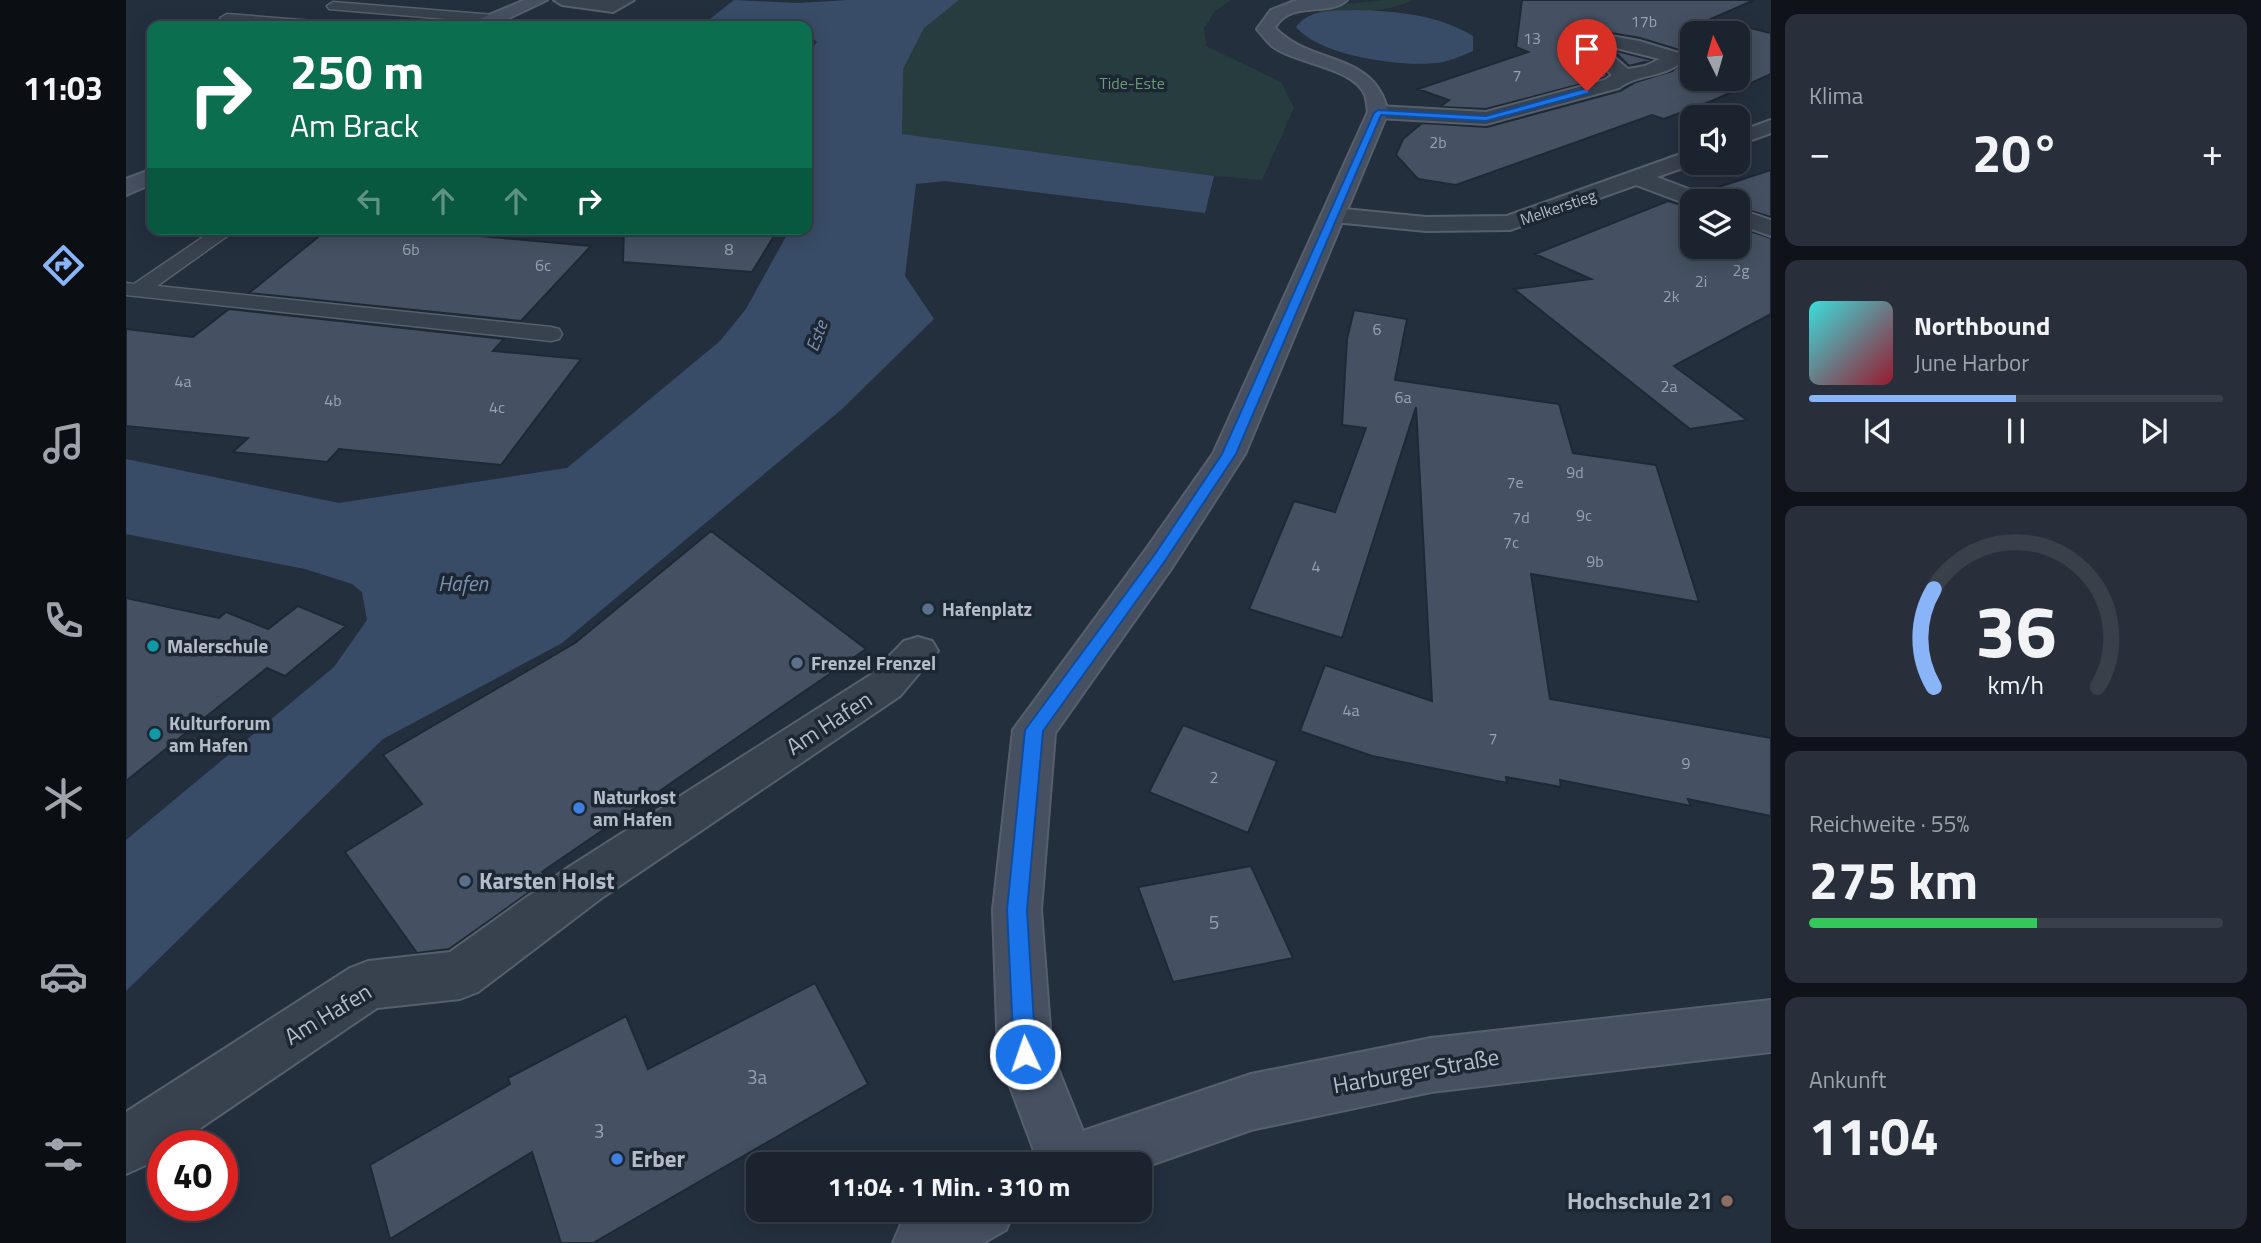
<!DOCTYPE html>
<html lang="de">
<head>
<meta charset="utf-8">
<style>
	body { margin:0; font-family:"Titillium Web",sans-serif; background:#282f3a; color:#f1f3f6; height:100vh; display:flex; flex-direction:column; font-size:26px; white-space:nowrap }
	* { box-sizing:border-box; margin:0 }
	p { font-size:23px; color:#a0a4aa }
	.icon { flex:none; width:38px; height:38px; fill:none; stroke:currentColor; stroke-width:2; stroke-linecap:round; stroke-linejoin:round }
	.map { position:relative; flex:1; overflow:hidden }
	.side { display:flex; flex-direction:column; gap:14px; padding:14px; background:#0f1319; width:490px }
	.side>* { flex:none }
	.guide { position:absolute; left:21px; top:21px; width:665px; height:214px; border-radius:14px; box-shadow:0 4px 18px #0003,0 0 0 2px #39404a; background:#0b6e4f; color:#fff; overflow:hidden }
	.needle { width:46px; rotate:355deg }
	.fabs { position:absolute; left:1554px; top:21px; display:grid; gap:14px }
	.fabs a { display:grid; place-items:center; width:70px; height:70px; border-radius:14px; background:#1b232e; box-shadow:0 4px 18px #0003,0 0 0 2px #39404a; font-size:35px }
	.speed { position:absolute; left:21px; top:1130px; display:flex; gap:14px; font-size:35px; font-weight:700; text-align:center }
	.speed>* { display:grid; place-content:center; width:91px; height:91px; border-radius:50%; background:#1b232e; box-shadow:0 4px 18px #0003,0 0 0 2px #39404a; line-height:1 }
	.speed .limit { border:10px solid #d22; background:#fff; color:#111 }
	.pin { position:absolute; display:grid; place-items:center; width:60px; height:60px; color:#fff; margin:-72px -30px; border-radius:50% 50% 50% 0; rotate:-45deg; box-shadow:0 0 7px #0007 }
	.pin .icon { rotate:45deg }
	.me { position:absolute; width:77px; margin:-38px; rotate:357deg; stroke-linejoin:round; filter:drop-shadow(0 0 5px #0008) }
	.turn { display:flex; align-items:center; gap:24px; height:147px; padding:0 28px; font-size:32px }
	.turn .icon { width:91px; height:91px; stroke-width:2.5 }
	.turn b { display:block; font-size:49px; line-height:60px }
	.lanes { display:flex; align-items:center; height:66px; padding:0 28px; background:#0003; justify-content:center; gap:35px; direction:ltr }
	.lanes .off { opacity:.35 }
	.big { font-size:52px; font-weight:700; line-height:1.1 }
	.side .tile { flex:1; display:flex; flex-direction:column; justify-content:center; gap:10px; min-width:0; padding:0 24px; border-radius:14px; background:#282f3a }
	.side .dial { align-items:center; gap:0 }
	.dial svg { height:182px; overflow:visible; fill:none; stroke:#39404a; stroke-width:7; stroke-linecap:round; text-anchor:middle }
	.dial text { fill:#f1f3f6; stroke:none }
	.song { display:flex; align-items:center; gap:21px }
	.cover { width:84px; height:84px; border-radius:10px; background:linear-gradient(135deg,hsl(180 70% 55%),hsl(350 70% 35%)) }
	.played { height:7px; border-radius:4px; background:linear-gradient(90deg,#8ab4f8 50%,#39404a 50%) }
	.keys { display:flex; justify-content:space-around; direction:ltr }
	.heat { display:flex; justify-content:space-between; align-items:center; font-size:38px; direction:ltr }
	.charge { height:10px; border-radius:5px; background:linear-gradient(90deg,#34c759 55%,#39404a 0) }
	.trip { position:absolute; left:620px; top:1152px; width:406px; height:70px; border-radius:14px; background:#1b232e; box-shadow:0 4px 18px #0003,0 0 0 2px #39404a; font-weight:700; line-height:70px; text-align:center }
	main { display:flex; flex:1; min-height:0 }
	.dock { display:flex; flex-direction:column; width:126px; justify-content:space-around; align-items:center; background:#0b0e12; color:#a0a4aa }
	.dock .icon { width:49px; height:49px }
	.dock .current { color:#8ab4f8 }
	.dock b { font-size:32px; color:#f1f3f6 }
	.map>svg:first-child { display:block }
	.green { fill:#263c3f }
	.water { fill:#394c67 }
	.building { fill:#455162; stroke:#1f2835; stroke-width:2; fill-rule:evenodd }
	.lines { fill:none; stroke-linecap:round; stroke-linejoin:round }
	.lane-casing { stroke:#565f6c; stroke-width:3 }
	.street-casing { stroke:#565f6c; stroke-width:4 }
	.secondary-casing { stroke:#565f6c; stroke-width:4 }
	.lane { fill:#38414e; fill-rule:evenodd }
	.street { fill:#38414e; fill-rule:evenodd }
	.secondary { fill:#465061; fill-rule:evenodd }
	.route { fill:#1a73e8; stroke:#114b97; stroke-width:2 }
	.service-dot { fill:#5c6f8a; stroke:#1d2633; stroke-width:2.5 }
	.culture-dot { fill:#0f9aa8; stroke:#1d2633; stroke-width:2.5 }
	.shop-dot { fill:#3f7fe0; stroke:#1d2633; stroke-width:2.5 }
	.education-dot { fill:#8d6e63; stroke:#1d2633; stroke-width:2.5 }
	.labels { text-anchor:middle; stroke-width:7; stroke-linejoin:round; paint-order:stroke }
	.number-label { font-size:16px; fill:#98a1af }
	.far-park-label { font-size:16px; fill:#6b9a76; stroke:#1d2633 }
	.far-street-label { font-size:16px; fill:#b4bcc9; stroke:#1d2633 }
	.far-water-label { font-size:18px; font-style:italic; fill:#7c92b1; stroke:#1d2633 }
	.poi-label { font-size:19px; font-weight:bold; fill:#b4bcc9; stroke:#1d2633; text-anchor:start }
	.near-number-label { font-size:19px; fill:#98a1af }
	.water-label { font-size:21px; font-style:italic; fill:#7c92b1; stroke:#1d2633 }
	.near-street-label { font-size:23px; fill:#b4bcc9; stroke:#1d2633 }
	.near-poi-label { font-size:23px; font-weight:bold; fill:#b4bcc9; stroke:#1d2633; text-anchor:start }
</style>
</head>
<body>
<main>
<nav class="dock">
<b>11:03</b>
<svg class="icon current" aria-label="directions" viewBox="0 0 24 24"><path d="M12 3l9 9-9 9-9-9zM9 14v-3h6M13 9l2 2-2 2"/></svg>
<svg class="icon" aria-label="music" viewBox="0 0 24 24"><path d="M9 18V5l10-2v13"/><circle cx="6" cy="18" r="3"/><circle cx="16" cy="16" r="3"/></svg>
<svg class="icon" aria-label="phone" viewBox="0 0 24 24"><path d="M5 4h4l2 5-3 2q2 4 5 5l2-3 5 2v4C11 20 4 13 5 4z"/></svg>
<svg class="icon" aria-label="climate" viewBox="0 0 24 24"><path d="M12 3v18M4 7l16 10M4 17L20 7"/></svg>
<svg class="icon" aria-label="car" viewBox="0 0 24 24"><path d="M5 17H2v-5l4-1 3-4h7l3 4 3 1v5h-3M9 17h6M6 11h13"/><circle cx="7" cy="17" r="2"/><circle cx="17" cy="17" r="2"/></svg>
<svg class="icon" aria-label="filters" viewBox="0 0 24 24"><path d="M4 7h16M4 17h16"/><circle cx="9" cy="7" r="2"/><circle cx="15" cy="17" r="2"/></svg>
</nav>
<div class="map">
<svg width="1645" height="1243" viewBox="0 0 1645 1243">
	<rect width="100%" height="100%" fill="#242f3e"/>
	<!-- green -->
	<path class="green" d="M725,0h380l-16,11 -11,17 2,18 75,36 13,26 -32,72 -48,-4 -312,-42 -95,-80 10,-12 -8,-8z
		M1257,0h29c-28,15 -62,10 -93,12l-2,-5z"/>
	<!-- water -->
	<path class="water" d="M608,0l63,3 52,-3h110l-35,28 -21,41 -1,65 312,42 -9,37 -260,-32 -29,3 -11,92 29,43 -92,90 -280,234 -179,96 -257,252v-151l208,-173 33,-47 -5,-28 -10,-8 -47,-15 -179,-35v-75l213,44 228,-35 153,-127 26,-32 43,-78 -3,-2h21v-175l10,-12 -10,-8v-8h-69l-33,-3z
		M1231,10c39,1 82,5 116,26v15c-12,5 -24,11 -37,12 -36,4 -116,-7 -140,-36 14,-19 39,-16 61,-17z"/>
	<!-- building -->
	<path class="building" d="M1396,0h232l-43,19 60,14v41l-57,26 -50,19 -12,-4 -196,70 -38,-6 -22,-24 7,-16 19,-16 65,4 133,-36 16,-9 36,-11 16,-13 -5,-7 -43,-13 -46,-8 -10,6 -1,3 16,27 9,9 -4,3 -118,31 -46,-2 9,-7 -31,-11 110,-37 -12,-5zM1566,33h46v46h-46z
		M1487,50l39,10 -23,6z
		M1645,170v47l-33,-10v-6h-24l-11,-9z
		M1542,201l24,7v39h46v-20l33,11v76l-97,52 73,54 -57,9 -176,-140 77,-10 -56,-25z
		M202,229h74l189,17 -70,75 -272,-28z
		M498,229h104l48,4 -24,39 -129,-10z
		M103,309l275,30 -11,12 88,8 -80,106 -162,-16 -12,13 -94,-10 15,-14 -122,-12v-97l67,8z
		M1228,310l53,9 -12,61 164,24 14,49 83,12 43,137 -168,-28 19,125 221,39v78l-83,-17 3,7 -131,-26 1,7 -55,-10 1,6 -135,-27 -72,-25 25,-66 107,36 -16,-294 -74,231 -93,-29 45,-108 41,11 31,-84 -24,-3 5,-86z
		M585,531l155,118 -324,223 6,7 -99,70 -32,4 -72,-101 77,-48 -39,-49 192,-112z
		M0,598l93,20 7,-6 42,17 30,-23 48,20 -61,50 -18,-8 -141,113z
		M1057,725l94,36 -29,72 -99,-41z
		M1125,866l42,92 -120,24 -35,-95z
		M689,983l53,101 -275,159h-32l-29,-91 -142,87 -20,-74 140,-81 -2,-6 118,-62 22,53z"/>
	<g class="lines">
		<defs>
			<path id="lane" d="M207,2l162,13 7,4 -7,4 -166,-14 -2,-3z
				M101,14l99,8 7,4h-53l-58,-5 -2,-3z
				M89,229h22l-80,57 394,41 8,2 3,5 -3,5 -8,2 -425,-46v-12l8,1z"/>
			<path id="street" d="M428,0h80l-21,12 -51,-7z
				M1468,33l45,8 43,13 3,4c-16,20 -47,15 -66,30l-133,36 -108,-6 -7,-2 -3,-4 3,-4 7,-2 108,6 119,-32 7,-5 -11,-10 -16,-27zM1482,46l52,13 -15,7 -17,3 -13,-11z
				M1645,120v13l-33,12v-13z
				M1566,150v13h5l-40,14 50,19 4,5h-19v5l-56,-21 -126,45 -84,1 -92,-9 -8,-2 -4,-5 4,-5 8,-2 92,9 81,-1z
				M1612,209l33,11v16l-33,-12z
				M792,637l14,4 6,10 -38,45 -297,201 -125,95 -18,7 -83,9 -203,138h-11v8l-17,11 -20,9v-62l224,-144 18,-7 82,-9 119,-85 303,-193 32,-33z"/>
			<path id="secondary" d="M399,0h22l-55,26h-23l3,-4z
				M1171,0h50c-18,17 -58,0 -72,28 37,39 99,22 113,84l-143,342 -72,112 -118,167 -14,177 11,144 31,77 168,-57 180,-36 340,-38v52l-340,40 -180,38 -112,39v-5h-100l-41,-110 -5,-144 20,-180 134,-182 66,-94 155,-342c-1,-5 -1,-12 -3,-17 -11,-28 -70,-31 -93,-49 -5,-4 -10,-11 -15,-17l14,-19z
				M26,169v15l-26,11v-16z
				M798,1209h91l-9,21 -23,13h-90l9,-21z"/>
		</defs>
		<!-- lane casing -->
		<use href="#lane" class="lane-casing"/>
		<!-- street casing -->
		<use href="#street" class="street-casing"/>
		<!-- secondary casing -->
		<use href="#secondary" class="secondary-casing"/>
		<!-- lane -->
		<use href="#lane" class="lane"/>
		<!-- street -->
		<use href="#street" class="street"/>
		<!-- secondary -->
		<use href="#secondary" class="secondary"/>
	</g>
	<!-- route -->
	<path class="route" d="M1461,88l3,5 -104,28 -105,-6 -145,339 -71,107 -122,170 -16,179 9,144 -3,8 -8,3 -8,-3 -3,-8 -7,-144 18,-180 130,-176 67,-100 152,-341 4,-3 108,6z"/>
	<!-- markers -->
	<g class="service-dot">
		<circle cx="802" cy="609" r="7"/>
		<circle cx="671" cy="663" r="7"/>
		<circle cx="339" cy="881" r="7"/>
	</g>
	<g class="culture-dot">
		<circle cx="27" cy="646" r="7"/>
		<circle cx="29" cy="734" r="7"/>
	</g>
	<g class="shop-dot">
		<circle cx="453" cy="808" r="7"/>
		<circle cx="491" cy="1159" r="7"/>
	</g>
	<circle class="education-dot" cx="1601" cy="1201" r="7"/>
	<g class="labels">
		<!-- number labels -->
		<g class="number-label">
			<text x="1518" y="27">17b</text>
			<text x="1406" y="44">13</text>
			<text x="1391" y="81">7</text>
			<text x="1312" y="148">2b</text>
			<text x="285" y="255">6b</text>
			<text x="603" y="255">8</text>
			<text x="417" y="271">6c</text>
			<text x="1615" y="276">2g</text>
			<text x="1575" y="287">2i</text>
			<text x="1545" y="302">2k</text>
			<text x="1251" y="335">6</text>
			<text x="57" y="387">4a</text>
			<text x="1543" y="392">2a</text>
			<text x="1277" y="403">6a</text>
			<text x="207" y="406">4b</text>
			<text x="371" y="413">4c</text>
			<text x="1449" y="478">9d</text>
			<text x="1389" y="488">7e</text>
			<text x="1458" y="521">9c</text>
			<text x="1395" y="523">7d</text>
			<text x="1385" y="548">7c</text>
			<text x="1469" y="567">9b</text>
			<text x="1190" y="572">4</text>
			<text x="1225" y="716">4a</text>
			<text x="1367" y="744">7</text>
			<text x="1560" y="769">9</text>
			<text x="1088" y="783">2</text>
		</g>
		<!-- far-park labels -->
		<g class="far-park-label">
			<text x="1006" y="89">Tide-Este</text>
		</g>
		<!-- far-street labels -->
		<g class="far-street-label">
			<text transform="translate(1432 207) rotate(-19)" y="6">Melkerstieg</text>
		</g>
		<!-- far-water labels -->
		<g class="far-water-label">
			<text transform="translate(691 336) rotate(-70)" y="6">Este</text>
		</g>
		<!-- poi labels -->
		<g class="poi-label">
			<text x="816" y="616">Hafenplatz</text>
			<text x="41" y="653">Malerschule</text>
			<text x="685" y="670">Frenzel Frenzel</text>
			<text x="43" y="730">Kulturforum<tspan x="43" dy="22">am Hafen</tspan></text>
			<text x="467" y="804">Naturkost<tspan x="467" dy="22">am Hafen</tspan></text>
		</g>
		<!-- near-number labels -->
		<g class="near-number-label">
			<text x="1088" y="929">5</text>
			<text x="631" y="1084">3a</text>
			<text x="473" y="1138">3</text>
		</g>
		<!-- water labels -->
		<g class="water-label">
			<text x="337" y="591">Hafen</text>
		</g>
		<!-- near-street labels -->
		<g class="near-street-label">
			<text transform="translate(703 723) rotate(-33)" y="8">Am Hafen</text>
			<text transform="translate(202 1014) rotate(-31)" y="8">Am Hafen</text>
			<text transform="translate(1290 1071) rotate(-10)" y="8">Harburger Straße</text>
		</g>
		<!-- near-poi labels -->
		<g class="near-poi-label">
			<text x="353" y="889">Karsten Holst</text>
			<text x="505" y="1167">Erber</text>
			<text x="1587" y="1209" text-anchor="end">Hochschule 21</text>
		</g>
	</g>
</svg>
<div class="fabs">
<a><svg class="needle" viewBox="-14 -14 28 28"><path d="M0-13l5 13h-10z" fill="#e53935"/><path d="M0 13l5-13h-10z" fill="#a0a4aa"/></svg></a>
<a><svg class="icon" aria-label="sound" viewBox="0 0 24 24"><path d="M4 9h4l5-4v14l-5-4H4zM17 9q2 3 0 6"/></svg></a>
<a><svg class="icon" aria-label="layers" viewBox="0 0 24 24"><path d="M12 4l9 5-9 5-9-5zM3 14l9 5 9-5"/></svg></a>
</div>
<div class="speed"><div class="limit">40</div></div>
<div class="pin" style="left:1461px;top:91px;background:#d93025"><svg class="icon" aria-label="arrive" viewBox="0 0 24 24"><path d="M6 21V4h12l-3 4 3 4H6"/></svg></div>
<svg class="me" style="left:899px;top:1054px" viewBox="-20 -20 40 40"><circle r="17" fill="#1a73e8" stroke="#fff" stroke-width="3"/><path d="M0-11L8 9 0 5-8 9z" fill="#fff"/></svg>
<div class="trip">11:04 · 1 Min. · 310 m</div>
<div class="guide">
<div class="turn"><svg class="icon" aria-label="right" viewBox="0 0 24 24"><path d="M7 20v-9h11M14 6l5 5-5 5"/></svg><div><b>250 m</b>Am Brack</div></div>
<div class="lanes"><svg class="icon off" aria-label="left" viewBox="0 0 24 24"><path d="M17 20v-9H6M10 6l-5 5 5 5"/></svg><svg class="icon off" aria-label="ahead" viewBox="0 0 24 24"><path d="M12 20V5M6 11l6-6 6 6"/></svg><svg class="icon off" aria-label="ahead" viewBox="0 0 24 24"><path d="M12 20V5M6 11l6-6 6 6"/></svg><svg class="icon" aria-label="right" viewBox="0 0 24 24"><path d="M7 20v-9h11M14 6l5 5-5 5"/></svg></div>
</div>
</div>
<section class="side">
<div class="tile"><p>Klima</p>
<div class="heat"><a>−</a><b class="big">20°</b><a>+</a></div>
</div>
<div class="tile">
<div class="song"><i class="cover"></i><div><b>Northbound</b><p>June Harbor</p></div></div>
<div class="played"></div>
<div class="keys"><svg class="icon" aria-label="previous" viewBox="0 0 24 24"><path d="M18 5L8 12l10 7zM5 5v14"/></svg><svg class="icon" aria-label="pause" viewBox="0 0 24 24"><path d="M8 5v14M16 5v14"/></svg><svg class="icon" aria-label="next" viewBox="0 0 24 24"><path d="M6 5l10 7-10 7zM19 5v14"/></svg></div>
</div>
<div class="tile dial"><svg viewBox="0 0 100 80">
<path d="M14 69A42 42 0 1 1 86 69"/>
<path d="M14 69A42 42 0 0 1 14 26" stroke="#8ab4f8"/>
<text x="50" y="56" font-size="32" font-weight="700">36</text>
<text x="50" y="72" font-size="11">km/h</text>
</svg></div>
<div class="tile"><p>Reichweite · 55%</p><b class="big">275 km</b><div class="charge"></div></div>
<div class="tile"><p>Ankunft</p><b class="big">11:04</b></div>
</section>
</main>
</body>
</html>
